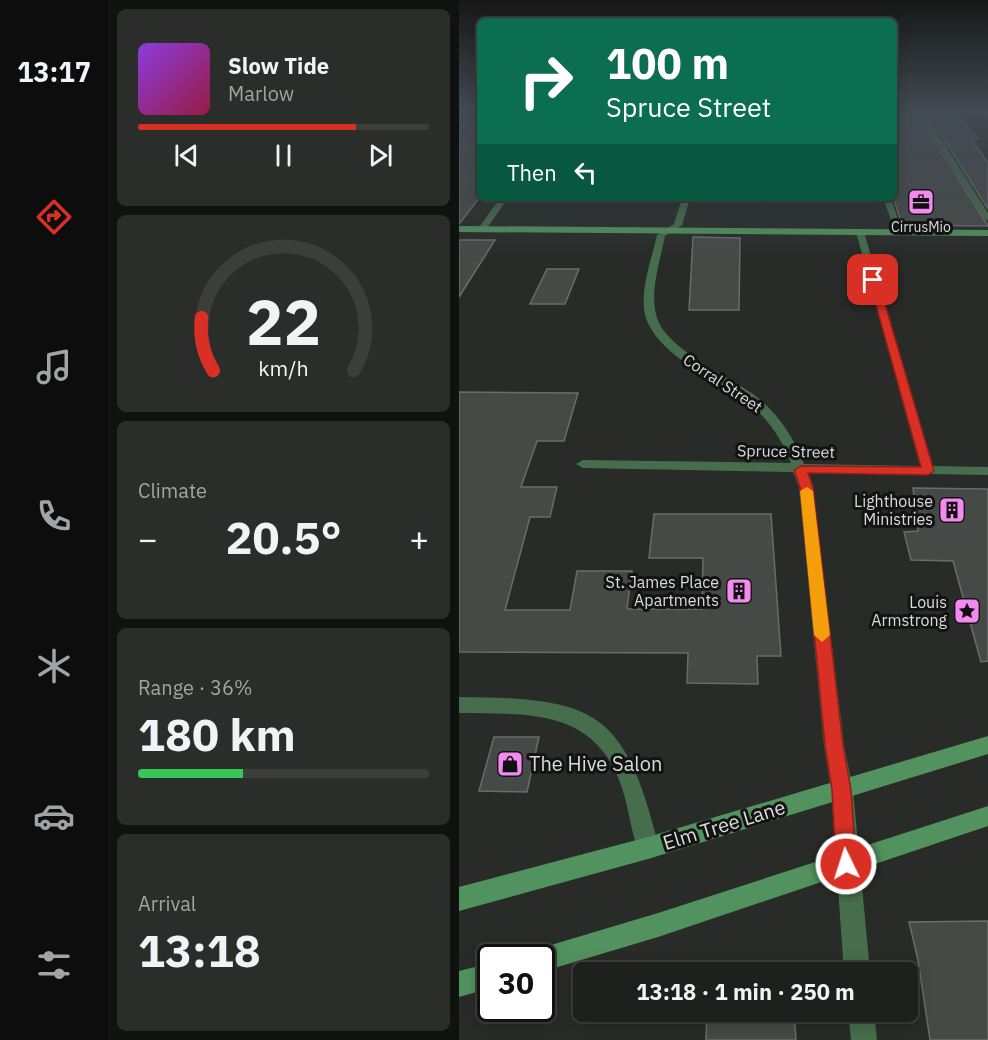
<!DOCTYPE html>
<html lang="en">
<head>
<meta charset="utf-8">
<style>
	body { margin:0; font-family:"IBM Plex Sans",sans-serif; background:#2b2d2b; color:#f1f3f6; height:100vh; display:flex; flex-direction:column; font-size:22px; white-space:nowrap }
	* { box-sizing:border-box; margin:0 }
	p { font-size:20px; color:#a1a3a4 }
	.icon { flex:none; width:33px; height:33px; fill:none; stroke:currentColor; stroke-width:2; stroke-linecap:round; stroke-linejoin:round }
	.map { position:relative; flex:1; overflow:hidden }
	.drawer { display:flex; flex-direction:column; gap:9px; padding:9px; background:#101210; width:351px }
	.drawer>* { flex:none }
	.banner { position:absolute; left:18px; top:18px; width:420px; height:183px; border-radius:9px; box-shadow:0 3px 15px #0003,0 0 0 2px #3c3e3c; background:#0b6e4f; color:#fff; overflow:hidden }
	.speed { position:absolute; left:18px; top:944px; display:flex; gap:12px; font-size:30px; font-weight:700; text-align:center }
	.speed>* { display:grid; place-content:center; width:78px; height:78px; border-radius:50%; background:#1e201e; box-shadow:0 3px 15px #0003,0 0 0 2px #3c3e3c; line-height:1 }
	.speed .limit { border:3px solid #111; border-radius:9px; background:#fff; color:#111 }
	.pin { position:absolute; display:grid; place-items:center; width:51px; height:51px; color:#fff; margin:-26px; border-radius:12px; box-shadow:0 3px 9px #0006 }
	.me { position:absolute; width:66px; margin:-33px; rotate:356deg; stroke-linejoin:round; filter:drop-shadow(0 0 4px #0008) }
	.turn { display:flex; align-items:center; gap:21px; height:126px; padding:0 30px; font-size:27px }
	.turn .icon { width:78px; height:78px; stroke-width:2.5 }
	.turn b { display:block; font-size:42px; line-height:51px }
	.then { display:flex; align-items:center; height:57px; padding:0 30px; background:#0003; gap:12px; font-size:22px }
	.big { font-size:45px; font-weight:700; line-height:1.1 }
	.drawer .widget { flex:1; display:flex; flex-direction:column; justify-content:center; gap:9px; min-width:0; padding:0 21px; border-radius:9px; background:#2b2d2b }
	.drawer .dial { align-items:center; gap:0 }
	.dial svg { height:156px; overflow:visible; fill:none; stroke:#3c3e3c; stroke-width:7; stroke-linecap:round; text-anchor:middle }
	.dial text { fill:#f1f3f6; stroke:none }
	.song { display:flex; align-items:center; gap:18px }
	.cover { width:72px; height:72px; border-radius:9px; background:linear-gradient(135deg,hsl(270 70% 55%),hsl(340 70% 35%)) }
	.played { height:6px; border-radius:3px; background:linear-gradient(90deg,#d93025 75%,#3c3e3c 75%) }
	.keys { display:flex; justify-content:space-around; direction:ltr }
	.heat { display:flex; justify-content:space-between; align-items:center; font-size:33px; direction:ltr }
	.charge { height:9px; border-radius:4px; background:linear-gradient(90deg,#34c759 36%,#3c3e3c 0) }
	.trip { position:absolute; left:114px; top:962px; width:345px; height:60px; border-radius:9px; background:#1e201e; box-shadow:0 3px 15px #0003,0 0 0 2px #3c3e3c; font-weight:700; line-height:60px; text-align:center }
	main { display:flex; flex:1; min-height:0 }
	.tab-bar { display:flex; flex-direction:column; width:108px; justify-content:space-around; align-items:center; background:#0c0d0c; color:#a1a3a4 }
	.tab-bar .icon { width:42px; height:42px }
	.tab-bar .active { color:#d93025 }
	.tab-bar b { font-size:27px; color:#f1f3f6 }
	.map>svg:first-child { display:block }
	.building { fill:#464a47; stroke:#696d6a; stroke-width:1.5 }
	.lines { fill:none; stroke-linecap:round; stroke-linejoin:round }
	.street { fill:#466d4c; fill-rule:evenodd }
	.secondary { fill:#52925e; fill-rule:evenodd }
	.route { fill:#d93025; stroke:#8d1f18; stroke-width:1.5 }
	.slow { fill:#f59e0b }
	.labels { text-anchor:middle; stroke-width:6; stroke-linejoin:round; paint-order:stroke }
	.far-poi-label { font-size:14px; fill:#d9dcda; stroke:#121312 }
	.street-label { font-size:16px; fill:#d9dcda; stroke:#121312 }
	.poi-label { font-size:16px; fill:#d9dcda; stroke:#121312; text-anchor:end }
	.near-poi-label { font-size:20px; fill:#d9dcda; stroke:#121312; text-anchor:start }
	.near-street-label { font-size:20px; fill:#d9dcda; stroke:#121312 }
</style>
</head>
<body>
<main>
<nav class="tab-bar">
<b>13:17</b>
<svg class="icon active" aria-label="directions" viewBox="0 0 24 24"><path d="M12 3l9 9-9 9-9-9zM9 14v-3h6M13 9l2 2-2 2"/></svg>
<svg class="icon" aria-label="music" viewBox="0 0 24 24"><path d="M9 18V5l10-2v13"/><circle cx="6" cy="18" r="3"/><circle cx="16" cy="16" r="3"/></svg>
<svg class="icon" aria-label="phone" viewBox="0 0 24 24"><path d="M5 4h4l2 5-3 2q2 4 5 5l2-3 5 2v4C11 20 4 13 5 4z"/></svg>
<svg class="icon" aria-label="climate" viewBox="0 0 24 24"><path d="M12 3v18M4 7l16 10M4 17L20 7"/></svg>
<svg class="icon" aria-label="car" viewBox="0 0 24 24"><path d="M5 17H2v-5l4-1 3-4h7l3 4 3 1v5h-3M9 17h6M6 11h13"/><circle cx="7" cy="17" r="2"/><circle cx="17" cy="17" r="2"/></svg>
<svg class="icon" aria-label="filters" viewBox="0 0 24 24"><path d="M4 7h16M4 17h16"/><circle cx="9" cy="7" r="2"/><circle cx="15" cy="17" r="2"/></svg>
</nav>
<section class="drawer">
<div class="widget">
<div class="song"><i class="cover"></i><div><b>Slow Tide</b><p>Marlow</p></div></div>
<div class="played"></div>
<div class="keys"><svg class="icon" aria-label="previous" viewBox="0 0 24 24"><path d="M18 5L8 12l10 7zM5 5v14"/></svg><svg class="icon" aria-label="pause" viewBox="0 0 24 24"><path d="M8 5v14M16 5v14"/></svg><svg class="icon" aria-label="next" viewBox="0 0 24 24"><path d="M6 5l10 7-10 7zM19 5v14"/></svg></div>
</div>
<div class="widget dial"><svg viewBox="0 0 100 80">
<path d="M14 69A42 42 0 1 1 86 69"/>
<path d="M14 69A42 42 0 0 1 8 42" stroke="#d93025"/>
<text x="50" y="56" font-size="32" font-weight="700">22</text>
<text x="50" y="72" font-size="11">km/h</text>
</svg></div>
<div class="widget"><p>Climate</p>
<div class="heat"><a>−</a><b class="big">20.5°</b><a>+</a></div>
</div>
<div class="widget"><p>Range · 36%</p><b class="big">180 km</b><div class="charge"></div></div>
<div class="widget"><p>Arrival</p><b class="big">13:18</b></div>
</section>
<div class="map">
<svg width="529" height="1040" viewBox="0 0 529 1040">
	<rect width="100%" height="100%" fill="#282b28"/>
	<!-- building -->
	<path class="building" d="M435,112h22l72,114 -86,-1 -8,-25z
		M468,112h27l24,27h-7l17,24v46z
		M0,124h21v73l-21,27z
		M234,237l47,1 -1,72h-50z
		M0,240h36l-36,57z
		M88,269h32l-14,35h-35z
		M0,392l119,1 -14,48h-27l-16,46h36l-7,30h-20l-25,93h65l7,-39h55l-5,38h75l1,-51h-54l5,-44h117l10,142h-24l1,28 -71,-1 1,-30 -229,-1z
		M454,488l75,1v172l-7,1 -28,-101 -42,-1 -7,-28 14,-1z
		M35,737h45l-12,55 -48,-1z
		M529,921v119h-58l-12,-80 -9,-38z
		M296,966h37v6h-57z
		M248,1011h87l2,29h-90z"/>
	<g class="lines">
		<!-- street -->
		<path class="street" d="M459,112h6l64,101v8l-4,-2z
			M522,112h7v6z
			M41,198h8l-23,33h-6l-1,-2z
			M223,198h8l-8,27 -17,11c-5,26 -16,56 -8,82 9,30 70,58 96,76 23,17 41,43 51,70l116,2 -64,-234 4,-3 4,3 69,234 55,1v8l-181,-3 6,15 31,258 9,45 17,182h-26l-13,-182 -7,-45 -25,-258 -6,-15 -210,-4 -7,-4 7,-4 208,3c-9,-24 -24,-46 -45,-62 -32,-25 -81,-40 -99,-80 -10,-25 5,-62 10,-86l17,-11z
			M424,198h8l12,37 -7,-2z
			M0,697c139,1 166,14 200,151l-3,8 -8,3 -8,-3c-9,-23 -11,-48 -19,-71 -27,-77 -94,-71 -162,-72z
			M389,1011h26l3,29h-26z"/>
		<!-- secondary -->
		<path class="secondary" d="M0,226l529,4v6l-529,-4z
			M529,736v18l-340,105 -189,52v-24l189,-50z
			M529,806v20l-330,111 -117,35v-15h-11l2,-6 9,-3 117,-35z
			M32,963v25l-32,9v-26z"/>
	</g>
	<!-- sky -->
	<linearGradient id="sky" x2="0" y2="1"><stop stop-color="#161816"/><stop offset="0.43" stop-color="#424a53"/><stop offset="1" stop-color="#424a53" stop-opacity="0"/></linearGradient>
	<rect width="529" height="258" fill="url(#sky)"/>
	<!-- route -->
	<path class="route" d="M414,277l5,3 56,191 -6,4 -120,-2 5,14 30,258 8,45 5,74 -3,7 -7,3 -7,-3 -3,-7 -4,-74 -7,-45 -25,-258 -6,-17 7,-4 120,1 -52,-187z"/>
	<!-- slow -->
	<path class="slow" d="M348,487l6,4 17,144 -8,7 -8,-7 -14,-144z"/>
	<!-- icons -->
	<defs>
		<symbol id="office-square" viewBox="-11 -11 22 22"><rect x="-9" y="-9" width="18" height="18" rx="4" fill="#f489f0" stroke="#121312"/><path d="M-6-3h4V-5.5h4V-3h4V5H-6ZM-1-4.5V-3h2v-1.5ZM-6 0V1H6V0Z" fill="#111"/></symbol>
		<symbol id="building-square" viewBox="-11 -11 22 22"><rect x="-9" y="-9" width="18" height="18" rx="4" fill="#f489f0" stroke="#121312"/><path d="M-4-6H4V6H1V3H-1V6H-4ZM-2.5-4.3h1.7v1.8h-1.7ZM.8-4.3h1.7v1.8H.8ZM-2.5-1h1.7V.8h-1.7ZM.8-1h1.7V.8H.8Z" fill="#111"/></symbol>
		<symbol id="sight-square" viewBox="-11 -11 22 22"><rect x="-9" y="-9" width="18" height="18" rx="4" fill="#f489f0" stroke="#121312"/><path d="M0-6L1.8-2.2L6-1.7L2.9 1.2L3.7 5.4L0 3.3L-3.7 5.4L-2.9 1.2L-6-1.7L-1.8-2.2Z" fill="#111"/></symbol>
		<symbol id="shop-square" viewBox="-11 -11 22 22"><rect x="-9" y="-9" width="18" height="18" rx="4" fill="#f489f0" stroke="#121312"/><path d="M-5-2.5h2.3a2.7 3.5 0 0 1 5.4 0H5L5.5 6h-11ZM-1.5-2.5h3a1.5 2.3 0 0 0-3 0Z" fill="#111"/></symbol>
	</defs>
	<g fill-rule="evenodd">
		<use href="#office-square" x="447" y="187" width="30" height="30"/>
		<use href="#building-square" x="478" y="495" width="30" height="30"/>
		<use href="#building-square" x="265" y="576" width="30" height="30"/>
		<use href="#sight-square" x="493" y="596" width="30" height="30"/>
		<use href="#shop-square" x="36" y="749" width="30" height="30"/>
	</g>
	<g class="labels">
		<!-- far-poi labels -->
		<g class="far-poi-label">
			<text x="462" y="232">CirrusMio</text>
		</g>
		<!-- street labels -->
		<g class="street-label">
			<text transform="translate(264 383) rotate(34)" y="6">Corral Street</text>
			<text transform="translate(327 451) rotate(1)" y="6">Spruce Street</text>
		</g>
		<!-- poi labels -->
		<g class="poi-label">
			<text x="474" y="507">Lighthouse<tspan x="474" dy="18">Ministries</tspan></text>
			<text x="260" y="588">St. James Place<tspan x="260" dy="18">Apartments</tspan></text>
			<text x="488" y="608">Louis<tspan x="488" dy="18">Armstrong</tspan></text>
		</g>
		<!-- near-poi labels -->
		<g class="near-poi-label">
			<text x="70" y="771">The Hive Salon</text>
		</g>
		<!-- near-street labels -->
		<g class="near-street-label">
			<text transform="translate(265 825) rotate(-17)" y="7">Elm Tree Lane</text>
		</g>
	</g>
</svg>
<div class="speed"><div class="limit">30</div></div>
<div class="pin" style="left:414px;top:280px;background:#d93025"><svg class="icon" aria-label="arrive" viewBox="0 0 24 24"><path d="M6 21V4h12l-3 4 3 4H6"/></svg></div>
<svg class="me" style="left:387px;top:864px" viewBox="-20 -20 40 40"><circle r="17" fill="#d93025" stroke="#fff" stroke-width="3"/><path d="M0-11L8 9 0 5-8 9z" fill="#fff"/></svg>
<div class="trip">13:18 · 1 min · 250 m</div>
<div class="banner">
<div class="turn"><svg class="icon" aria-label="right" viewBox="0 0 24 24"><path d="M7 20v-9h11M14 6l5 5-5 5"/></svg><div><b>100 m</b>Spruce Street</div></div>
<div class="then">Then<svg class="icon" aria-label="left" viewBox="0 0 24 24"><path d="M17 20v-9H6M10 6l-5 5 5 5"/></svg></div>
</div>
</div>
</main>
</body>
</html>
